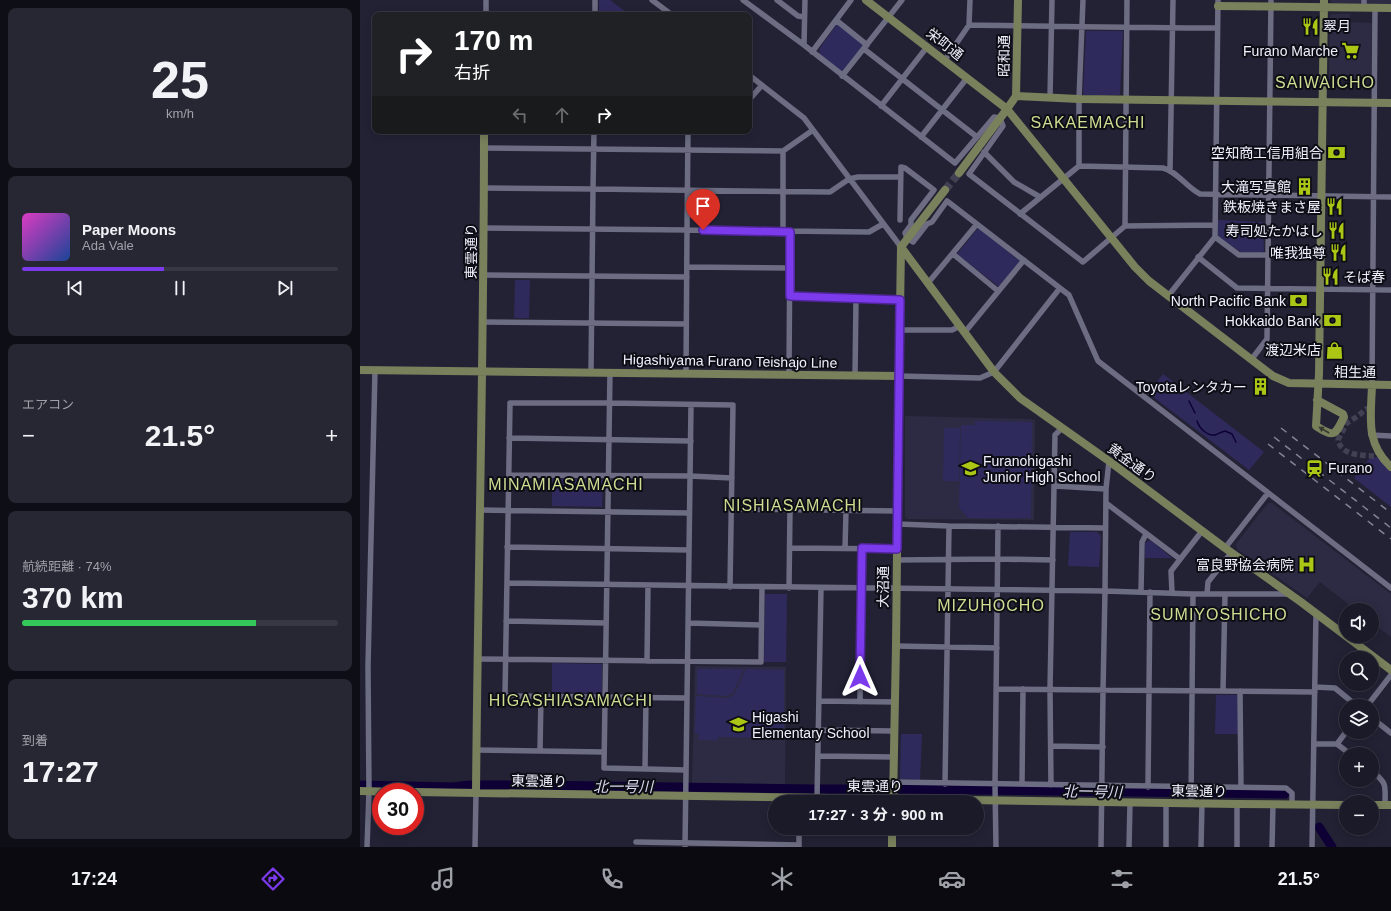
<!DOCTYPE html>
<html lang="ja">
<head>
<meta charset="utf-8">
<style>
	body { margin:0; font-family:Arial,"Noto Sans JP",sans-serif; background:#272734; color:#f1f3f6; height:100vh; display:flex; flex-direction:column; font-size:15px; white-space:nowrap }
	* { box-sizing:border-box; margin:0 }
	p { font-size:13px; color:#9fa1a8 }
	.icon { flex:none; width:22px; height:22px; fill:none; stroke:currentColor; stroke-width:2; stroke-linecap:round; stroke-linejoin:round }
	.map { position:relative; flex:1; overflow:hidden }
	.drawer { display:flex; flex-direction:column; gap:8px; padding:8px; background:#0e0e16; width:360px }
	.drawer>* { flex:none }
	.banner { position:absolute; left:12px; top:12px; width:380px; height:122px; border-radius:8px; box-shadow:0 2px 10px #0003,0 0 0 1px #383845; background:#202124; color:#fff; overflow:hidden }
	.controls { position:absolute; left:979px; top:603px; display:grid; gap:8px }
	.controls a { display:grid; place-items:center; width:40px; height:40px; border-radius:50%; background:#1a1a28; box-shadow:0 2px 10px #0003,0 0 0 1px #383845; font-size:20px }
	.speed { position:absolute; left:12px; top:783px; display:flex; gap:8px; font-size:20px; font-weight:700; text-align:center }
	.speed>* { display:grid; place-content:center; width:52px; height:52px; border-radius:50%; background:#1a1a28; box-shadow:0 2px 10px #0003,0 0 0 1px #383845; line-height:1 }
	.speed .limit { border:6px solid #d22; background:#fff; color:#111 }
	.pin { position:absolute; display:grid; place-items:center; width:34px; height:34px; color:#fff; margin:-41px -17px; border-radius:50% 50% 50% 0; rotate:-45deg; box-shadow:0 0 4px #0007 }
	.pin .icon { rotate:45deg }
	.me { position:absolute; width:44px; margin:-22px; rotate:0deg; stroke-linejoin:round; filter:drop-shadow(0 0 3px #0008) }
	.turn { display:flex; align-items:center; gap:14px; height:84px; padding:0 16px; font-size:18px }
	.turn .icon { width:52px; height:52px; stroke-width:2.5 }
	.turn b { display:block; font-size:28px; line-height:34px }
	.lanes { display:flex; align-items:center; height:38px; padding:0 16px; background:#0003; justify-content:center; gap:20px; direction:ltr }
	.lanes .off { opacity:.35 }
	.big { font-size:30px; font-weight:700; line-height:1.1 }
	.drawer .tile { flex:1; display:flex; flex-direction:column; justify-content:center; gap:6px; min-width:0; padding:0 14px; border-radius:8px; background:#272734 }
	.drawer .dial { align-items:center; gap:0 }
	.dial b { font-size:52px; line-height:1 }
	.song { display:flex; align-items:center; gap:12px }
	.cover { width:48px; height:48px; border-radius:6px; background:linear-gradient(135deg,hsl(310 70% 55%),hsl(220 70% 35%)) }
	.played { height:4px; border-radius:2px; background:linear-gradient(90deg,#7c3aed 45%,#383845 45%) }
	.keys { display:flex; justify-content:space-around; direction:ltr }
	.heat { display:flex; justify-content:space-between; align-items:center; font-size:22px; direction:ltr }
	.charge { height:6px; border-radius:3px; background:linear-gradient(90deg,#34c759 74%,#383845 0) }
	.trip { position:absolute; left:408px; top:795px; width:216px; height:40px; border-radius:20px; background:#1a1a28; box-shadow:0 2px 10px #0003,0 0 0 1px #383845; font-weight:700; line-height:40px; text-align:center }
	.menu { display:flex; height:64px; justify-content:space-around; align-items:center; background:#0a0a10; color:#9fa1a8 }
	.menu .icon { width:28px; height:28px }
	.menu .current { color:#7c3aed }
	.menu b { font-size:18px; color:#f1f3f6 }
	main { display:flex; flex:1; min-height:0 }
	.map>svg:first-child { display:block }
	.built { fill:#2c2b43 }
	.green { fill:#2f2a5c }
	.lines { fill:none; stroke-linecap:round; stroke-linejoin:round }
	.stream { stroke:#0e0035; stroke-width:1.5 }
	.river { stroke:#0e0035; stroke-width:9 }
	.street-tunnel { stroke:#424153; stroke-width:5.5; stroke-dasharray:5.5 3; stroke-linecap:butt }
	.secondary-tunnel { stroke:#424153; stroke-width:8; stroke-dasharray:8 4; stroke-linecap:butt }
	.street { stroke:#6c6c82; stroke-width:5.5 }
	.secondary { stroke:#79805c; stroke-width:8 }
	.rail { stroke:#838393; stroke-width:1.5; stroke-dasharray:7 7; stroke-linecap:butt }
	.oneway { fill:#383b31 }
	.route-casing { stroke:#51269a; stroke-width:10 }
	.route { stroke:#7c3aed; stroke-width:7 }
	.labels { text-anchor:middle; stroke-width:4; stroke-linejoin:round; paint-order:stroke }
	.poi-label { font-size:14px; fill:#eff0fd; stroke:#0d0d15; text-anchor:end }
	.street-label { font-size:14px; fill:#eff0fd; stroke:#0d0d15 }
	.water-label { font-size:15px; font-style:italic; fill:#d7d7ee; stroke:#0d0d15 }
	.quarter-label { font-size:16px; letter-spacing:1px; fill:#ccde92; stroke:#0d0d15 }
</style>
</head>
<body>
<main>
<section class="drawer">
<div class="tile dial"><b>25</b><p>km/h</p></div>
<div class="tile">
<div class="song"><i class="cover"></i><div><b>Paper Moons</b><p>Ada Vale</p></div></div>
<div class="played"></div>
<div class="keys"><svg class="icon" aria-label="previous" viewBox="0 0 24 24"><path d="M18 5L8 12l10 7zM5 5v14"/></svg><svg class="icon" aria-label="pause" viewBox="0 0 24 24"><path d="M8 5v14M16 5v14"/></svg><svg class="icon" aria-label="next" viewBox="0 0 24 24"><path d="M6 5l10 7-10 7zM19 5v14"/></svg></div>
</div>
<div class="tile"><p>エアコン</p>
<div class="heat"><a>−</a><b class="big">21.5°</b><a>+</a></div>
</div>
<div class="tile"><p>航続距離 · 74%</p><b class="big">370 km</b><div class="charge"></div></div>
<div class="tile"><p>到着</p><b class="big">17:27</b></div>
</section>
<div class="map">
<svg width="1031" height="847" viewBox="0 0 1031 847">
	<rect width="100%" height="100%" fill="#232235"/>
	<!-- built -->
	<path class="built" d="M970,0h61v4l-59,-1z
		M972,14h18v8l22,1 -1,57 -42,-1 1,-63z
		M545,416l124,3 6,1 -1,100 -127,-1 -2,-2z
		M908,503h4l119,91v43l-19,-14v-13h-16l-36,-28 -13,16 -70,-49 -1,-5z
		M335,666l91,1 -1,117h-93z"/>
	<!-- green -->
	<path class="green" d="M239,0h11l20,15h-31z
		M477,24l27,21 -22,28 -22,-18 -1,-6z
		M726,31h37l-3,64h-37z
		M858,220l45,2 1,29 -2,1h-21l-23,-15z
		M618,228l42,33 -21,26 -42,-33z
		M155,280h15l-1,38h-15z
		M803,374l101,78 -15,18 -101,-77z
		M615,421l57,1 -1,96h-63l-9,-10 2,-83h14z
		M584,428h16l-1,53h-16z
		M1018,457l13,15v35l-37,-29 16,-20z
		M192,478l51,2 -1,27 -50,-1z
		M710,532h27l4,4 -2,31 -31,-1z
		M790,540l22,18h-27v-15z
		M405,594h22l-1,68h-22z
		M192,663l50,1v29l-50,-1z
		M337,669h47l-11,24 -6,3 -30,-2z
		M386,669l38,1v68l-66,-1v3h-19v-6h-4l1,-38 32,2 6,-3z
		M856,695h22v39h-23z
		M541,734h21l-2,46 -20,-1z"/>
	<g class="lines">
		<!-- stream -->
		<path class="stream" d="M829,401l6,12
			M837,421c2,7 10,15 18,14 3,-1 6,-3 10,-4l7,3 4,8"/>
		<!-- river -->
		<path class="river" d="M0,785l92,2 18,-2h60l284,4h71
			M540,789l385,5
			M959,827l13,20"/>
		<!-- street-tunnel -->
		<path class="street-tunnel" d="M1011,409h-5l-8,7 -11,7 -9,17c4,16 23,15 36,16"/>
		<!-- secondary-tunnel -->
		<path class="secondary-tunnel" d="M585,190l14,-17"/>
		<!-- street -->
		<path class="street" d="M235,0v15
			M292,0l20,15
			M383,0l61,45 151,118 39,-46 6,1 3,8 -34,48 114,88 42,-36 2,-226
			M417,0l21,16 6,1
			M1004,0v8
			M126,15v-15
			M476,20l31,25
			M609,25c83,1 166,3 248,3
			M444,45l1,-45
			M504,49l113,88
			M452,52l39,-52
			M585,60l24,-35 1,-25
			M389,75l55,43 97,129
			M482,76l60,-76
			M690,98l2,-98
			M389,100l13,-15
			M521,106l46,-59
			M234,131l-1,58 237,3 19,-13 9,-2h42
			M328,131l-1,99 182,2 14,-8
			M561,137l46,-59
			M124,148l299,3 30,-21
			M624,152l30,30 26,15
			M719,166l84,2c15,4 23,19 37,26l191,3
			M810,170l3,-170
			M125,188l108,1 -2,183
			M660,214l59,-48v-67l4,-99
			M540,220l1,-53 4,1 29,22 -23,30v5l-6,8 2,5 6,4 14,-18 5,-2 15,-21 122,94 29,66 293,227
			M765,226l90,-1
			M124,228l203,2 -1,143
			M423,232v-81
			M855,237l24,18h29
			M593,254l45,37
			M838,257l39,31 154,2
			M327,267l103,1
			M124,275l203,2
			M568,283l49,-59
			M808,296l47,-59 3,-237
			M430,297l110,3
			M123,322l203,2
			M540,330h52l8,-4
			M605,332l59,-72
			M891,360l16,-21 4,-339
			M250,372l-6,396 82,2
			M429,375l1,-143
			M495,376l1,-77
			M539,376l81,2 14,-6 66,-84
			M1012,385l3,-377
			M1011,435l20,1
			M149,438l182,3
			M149,475l181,1 42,2
			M695,486l51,3
			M746,503l74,56
			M371,509l167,2
			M120,510l209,3
			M538,524l51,2 156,2
			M147,547l182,3
			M430,548l107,1
			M485,548l1,-37
			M865,548l43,-55
			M537,560l100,-1 56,1
			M147,583l598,8 88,3h96
			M429,588l1,-79
			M781,592l1,-50 4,-8
			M812,593l-1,-22 31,-40
			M847,594l1,-12 23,-29
			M146,621l100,2
			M328,623l73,2
			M536,646l101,2
			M117,659l284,3 1,-75
			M287,661l1,-76
			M955,687l20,1 22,18
			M636,689l319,3
			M863,691l2,-97
			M880,691l1,96
			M327,698l-182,-2 5,-293h100l123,2 -3,182
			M460,701l75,1
			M500,702l2,-154
			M1007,706l24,-31
			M1012,718l19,15
			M458,730l76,1
			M954,744h23l13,10
			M977,744l9,-12
			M691,746l52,1
			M116,750l128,2
			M180,751l1,-55
			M458,756l76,1
			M285,769l1,-72
			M1012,771c16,13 13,15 13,34
			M533,782l393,6 6,5v11
			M662,783l1,-94
			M585,784l4,-258
			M691,785l-1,-95 5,-255 7,-7
			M788,787l2,-195
			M457,799l4,-211
			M831,803l2,-209
			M276,842l163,3
			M7,847l2,-55 -1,-126 7,-296
			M115,847l1,-54
			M325,847l6,-442
			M439,847v-19
			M636,847l-1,-63 3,-258
			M741,847l2,-156 2,-100 1,-102 3,-28
			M769,847l1,-44
			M806,847v-44
			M841,847l1,-44
			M877,847v-43
			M912,847l1,-43
			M952,847l4,-234"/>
		<!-- secondary -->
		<path class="secondary" d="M506,0l141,109 9,-13 2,-96
			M858,6l173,2
			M656,96l63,3 312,4
			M599,173l48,-64 128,158 14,14 124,95 16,7 102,2
			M541,247l93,125 26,26 89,63 116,87 76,54 45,34
			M0,370l539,6 2,-129 44,-57
			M1012,385c-1,32 -7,58 19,82
			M957,400l26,14 1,3c-9,18 -9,21 -28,9l3,-52 5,-374
			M986,636l45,34
			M0,791l42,1
			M55,792l822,12 109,1
			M116,793c2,-221 8,-441 8,-662
			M533,802l3,-156 3,-270
			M1012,805h19
			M532,847v-19"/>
		<!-- rail -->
		<path class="rail" d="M921,428l110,85
			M914,437l117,91
			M908,444l123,95"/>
	</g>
	<!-- one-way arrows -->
	<defs><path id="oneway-solid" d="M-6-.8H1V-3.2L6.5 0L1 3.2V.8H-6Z"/></defs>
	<use class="oneway" href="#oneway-solid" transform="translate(964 430) rotate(-150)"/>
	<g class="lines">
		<defs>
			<path id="route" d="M343,230l87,2v64l110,4 -3,249 -35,-1 -2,129"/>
		</defs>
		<!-- route casing -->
		<use href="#route" class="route-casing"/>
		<!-- route -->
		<use href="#route" class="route"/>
	</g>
	<!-- icons -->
	<defs>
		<symbol id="restaurant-bare" viewBox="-9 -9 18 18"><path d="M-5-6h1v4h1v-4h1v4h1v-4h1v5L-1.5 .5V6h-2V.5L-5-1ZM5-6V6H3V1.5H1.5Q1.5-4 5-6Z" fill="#abc615" stroke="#0d0d15" stroke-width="2.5" paint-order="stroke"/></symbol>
		<symbol id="supermarket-bare" viewBox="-9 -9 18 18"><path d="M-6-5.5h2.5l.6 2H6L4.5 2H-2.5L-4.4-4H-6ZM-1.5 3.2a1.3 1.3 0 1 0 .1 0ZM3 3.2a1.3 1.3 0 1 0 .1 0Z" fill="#abc615" stroke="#0d0d15" stroke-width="2.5" paint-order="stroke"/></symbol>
		<symbol id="bank-bare" viewBox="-9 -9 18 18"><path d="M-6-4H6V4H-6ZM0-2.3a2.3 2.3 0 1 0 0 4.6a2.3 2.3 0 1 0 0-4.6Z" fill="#abc615" stroke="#0d0d15" stroke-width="2.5" paint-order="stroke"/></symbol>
		<symbol id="building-bare" viewBox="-9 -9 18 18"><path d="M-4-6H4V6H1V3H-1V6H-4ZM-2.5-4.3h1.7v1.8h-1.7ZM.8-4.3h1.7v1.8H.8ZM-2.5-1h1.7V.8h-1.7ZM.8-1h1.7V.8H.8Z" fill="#abc615" stroke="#0d0d15" stroke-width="2.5" paint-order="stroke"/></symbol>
		<symbol id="shop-bare" viewBox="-9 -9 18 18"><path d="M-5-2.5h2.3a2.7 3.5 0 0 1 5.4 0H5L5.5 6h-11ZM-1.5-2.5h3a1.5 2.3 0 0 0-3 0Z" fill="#abc615" stroke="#0d0d15" stroke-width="2.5" paint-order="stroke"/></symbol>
		<symbol id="station-bare" viewBox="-9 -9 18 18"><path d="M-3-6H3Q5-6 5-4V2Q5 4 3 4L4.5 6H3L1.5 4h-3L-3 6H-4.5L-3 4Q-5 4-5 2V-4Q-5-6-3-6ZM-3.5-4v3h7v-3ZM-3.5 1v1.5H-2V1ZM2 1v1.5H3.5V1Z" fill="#abc615" stroke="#0d0d15" stroke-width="2.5" paint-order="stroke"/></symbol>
		<symbol id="school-bare" viewBox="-9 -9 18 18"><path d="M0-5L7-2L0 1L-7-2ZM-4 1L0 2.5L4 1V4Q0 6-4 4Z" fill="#abc615" stroke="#0d0d15" stroke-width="2.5" paint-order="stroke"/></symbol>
		<symbol id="hospital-bare" viewBox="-9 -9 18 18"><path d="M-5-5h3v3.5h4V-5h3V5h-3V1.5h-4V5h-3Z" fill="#abc615" stroke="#0d0d15" stroke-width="2.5" paint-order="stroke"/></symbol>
	</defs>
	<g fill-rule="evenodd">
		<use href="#restaurant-bare" x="938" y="14" width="25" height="25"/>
		<use href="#supermarket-bare" x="978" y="38" width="25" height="25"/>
		<use href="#bank-bare" x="964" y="140" width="25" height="25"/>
		<use href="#building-bare" x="932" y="174" width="25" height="25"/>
		<use href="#restaurant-bare" x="962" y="194" width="25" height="25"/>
		<use href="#restaurant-bare" x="964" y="218" width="25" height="25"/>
		<use href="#restaurant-bare" x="966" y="240" width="25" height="25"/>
		<use href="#restaurant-bare" x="958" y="264" width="25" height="25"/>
		<use href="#bank-bare" x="926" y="288" width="25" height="25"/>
		<use href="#bank-bare" x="960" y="308" width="25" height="25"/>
		<use href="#shop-bare" x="962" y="338" width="25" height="25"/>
		<use href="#building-bare" x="888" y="374" width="25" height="25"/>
		<use href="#station-bare" x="942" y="456" width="25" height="25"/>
		<use href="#school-bare" x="598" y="456" width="25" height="25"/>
		<use href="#hospital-bare" x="934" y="552" width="25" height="25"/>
		<use href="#school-bare" x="366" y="712" width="25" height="25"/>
	</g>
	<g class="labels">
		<!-- poi labels -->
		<g class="poi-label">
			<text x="963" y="31" text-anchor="start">翠月</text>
			<text x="978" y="56">Furano Marche</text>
			<text x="963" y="158">空知商工信用組合</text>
			<text x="931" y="192">大滝写真館</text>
			<text x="961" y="212">鉄板焼きまさ屋</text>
			<text x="963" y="236">寿司処たかはし</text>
			<text x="966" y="258">唯我独尊</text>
			<text x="983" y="282" text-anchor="start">そば春</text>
			<text x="926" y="306">North Pacific Bank</text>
			<text x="959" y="326">Hokkaido Bank</text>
			<text x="961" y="355">渡辺米店</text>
			<text x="887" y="392">Toyotaレンタカー</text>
			<text x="623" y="466" text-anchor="start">Furanohigashi<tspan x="623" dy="16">Junior High School</tspan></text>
			<text x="968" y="473" text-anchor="start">Furano</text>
			<text x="934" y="570">富良野協会病院</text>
			<text x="392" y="722" text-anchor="start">Higashi<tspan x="392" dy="16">Elementary School</tspan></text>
		</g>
		<!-- street labels -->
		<g class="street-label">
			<text transform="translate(585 44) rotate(38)" y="5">栄町通</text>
			<text transform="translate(644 56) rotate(-89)" y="5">昭和通</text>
			<text transform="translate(111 251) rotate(-90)" y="5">東雲通り</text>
			<text transform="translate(370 361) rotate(1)" y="5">Higashiyama Furano Teishajo Line</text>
			<text transform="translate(995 372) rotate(1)" y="5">相生通</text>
			<text transform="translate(772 463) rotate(36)" y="5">黄金通り</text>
			<text transform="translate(523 587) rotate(-89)" y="5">大沼通</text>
			<text transform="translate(179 781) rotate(1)" y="5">東雲通り</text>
			<text x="515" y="791">東雲通り</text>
			<text transform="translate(839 791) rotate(1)" y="5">東雲通り</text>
		</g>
		<!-- water labels -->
		<g class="water-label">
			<text x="263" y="792">北一号川</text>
			<text transform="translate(732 792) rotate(1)" y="5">北一号川</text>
		</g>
		<!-- quarter labels -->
		<g class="quarter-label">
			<text x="965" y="88">SAIWAICHO</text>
			<text x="728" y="128">SAKAEMACHI</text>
			<text x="206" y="490">MINAMIASAMACHI</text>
			<text x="433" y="511">NISHIASAMACHI</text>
			<text x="631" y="611">MIZUHOCHO</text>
			<text x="859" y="620">SUMIYOSHICHO</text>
			<text x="211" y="706">HIGASHIASAMACHI</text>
		</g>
	</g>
</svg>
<div class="controls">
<a><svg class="icon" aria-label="sound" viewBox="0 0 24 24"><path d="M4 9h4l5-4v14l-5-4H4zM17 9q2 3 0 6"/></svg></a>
<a><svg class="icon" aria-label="search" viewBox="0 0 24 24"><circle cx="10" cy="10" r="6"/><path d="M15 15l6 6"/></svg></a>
<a><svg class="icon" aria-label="layers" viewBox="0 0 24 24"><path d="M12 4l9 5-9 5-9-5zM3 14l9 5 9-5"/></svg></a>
<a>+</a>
<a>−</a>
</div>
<div class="speed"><div class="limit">30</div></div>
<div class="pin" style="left:343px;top:230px;background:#d93025"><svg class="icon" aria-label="arrive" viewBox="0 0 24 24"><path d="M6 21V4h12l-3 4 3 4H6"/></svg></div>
<svg class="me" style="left:500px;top:677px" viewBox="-20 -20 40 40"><path d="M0-17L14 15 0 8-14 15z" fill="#7c3aed" stroke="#fff" stroke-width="4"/></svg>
<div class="trip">17:27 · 3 分 · 900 m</div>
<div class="banner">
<div class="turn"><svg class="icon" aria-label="right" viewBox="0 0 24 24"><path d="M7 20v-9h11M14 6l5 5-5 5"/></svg><div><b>170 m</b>右折</div></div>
<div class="lanes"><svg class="icon off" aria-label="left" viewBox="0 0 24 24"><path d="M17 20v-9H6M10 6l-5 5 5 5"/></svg><svg class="icon off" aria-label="ahead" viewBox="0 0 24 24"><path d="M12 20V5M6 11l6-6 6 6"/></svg><svg class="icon" aria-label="right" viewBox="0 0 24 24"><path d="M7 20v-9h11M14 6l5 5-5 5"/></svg></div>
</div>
</div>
</main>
<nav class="menu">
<b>17:24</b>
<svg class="icon current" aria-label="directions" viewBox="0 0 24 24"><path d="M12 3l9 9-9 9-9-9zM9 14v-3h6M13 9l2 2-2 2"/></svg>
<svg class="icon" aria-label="music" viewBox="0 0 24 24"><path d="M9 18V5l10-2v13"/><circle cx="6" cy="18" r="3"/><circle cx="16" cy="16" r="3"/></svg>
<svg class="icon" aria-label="phone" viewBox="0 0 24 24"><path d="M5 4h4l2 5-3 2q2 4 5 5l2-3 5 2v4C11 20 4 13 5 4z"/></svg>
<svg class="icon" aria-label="climate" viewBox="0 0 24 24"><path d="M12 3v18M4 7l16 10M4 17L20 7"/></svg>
<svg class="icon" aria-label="car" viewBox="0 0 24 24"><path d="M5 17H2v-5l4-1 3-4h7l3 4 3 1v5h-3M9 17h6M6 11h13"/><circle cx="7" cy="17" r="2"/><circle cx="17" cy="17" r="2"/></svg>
<svg class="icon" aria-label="filters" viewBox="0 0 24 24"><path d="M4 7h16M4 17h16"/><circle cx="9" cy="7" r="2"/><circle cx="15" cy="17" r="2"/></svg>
<b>21.5°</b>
</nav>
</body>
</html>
